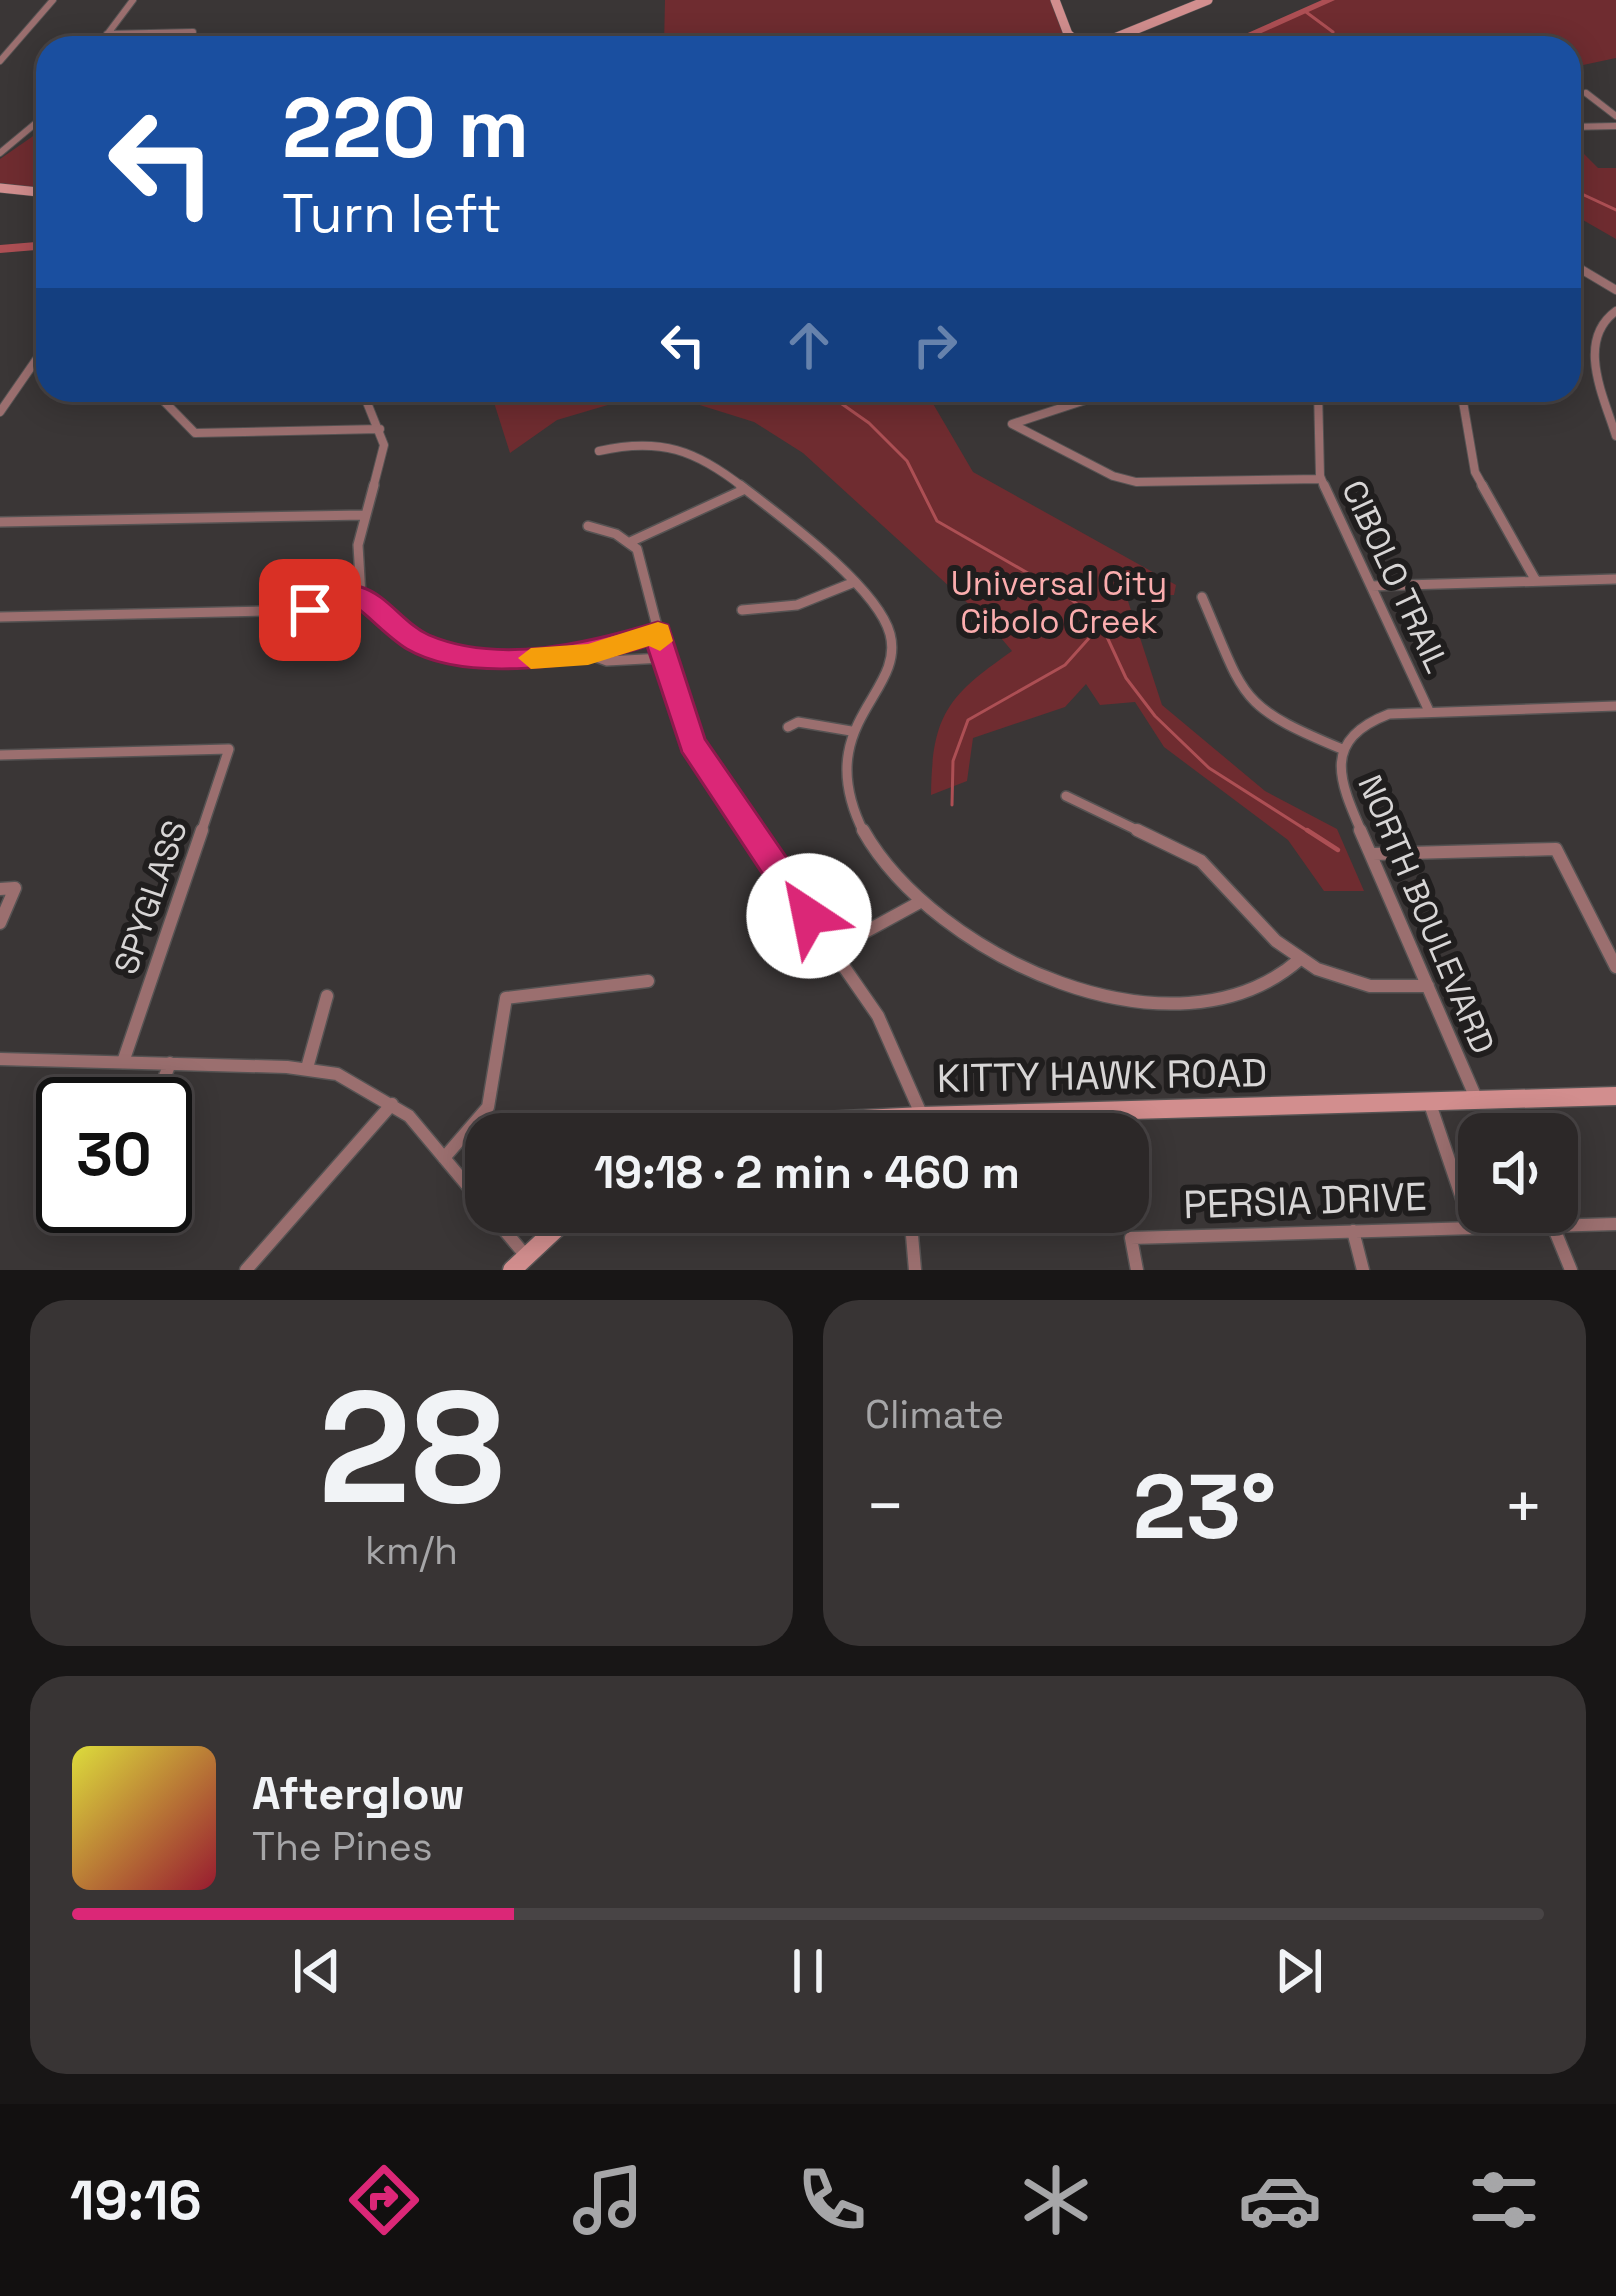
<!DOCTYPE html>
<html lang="en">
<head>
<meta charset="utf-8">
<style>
	body { margin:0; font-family:"Space Grotesk",sans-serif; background:#383434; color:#f1f3f6; height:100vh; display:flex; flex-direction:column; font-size:45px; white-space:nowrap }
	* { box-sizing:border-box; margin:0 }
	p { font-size:39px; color:#a6a6a8 }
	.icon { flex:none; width:66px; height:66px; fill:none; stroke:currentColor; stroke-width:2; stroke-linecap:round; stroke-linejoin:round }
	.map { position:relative; height:1270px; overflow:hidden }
	.side { display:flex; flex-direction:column; gap:30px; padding:30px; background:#181616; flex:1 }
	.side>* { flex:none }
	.guide { position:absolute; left:36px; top:36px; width:1545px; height:366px; border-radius:36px; box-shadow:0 6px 30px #0003,0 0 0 3px #484445; background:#1a4fa0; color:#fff; overflow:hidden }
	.fabs { position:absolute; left:1458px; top:1113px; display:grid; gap:24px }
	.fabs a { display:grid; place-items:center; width:120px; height:120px; border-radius:24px; background:#2c2828; box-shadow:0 6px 30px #0003,0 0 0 3px #484445; font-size:60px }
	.speed { position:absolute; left:36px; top:1077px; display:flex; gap:24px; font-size:60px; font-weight:700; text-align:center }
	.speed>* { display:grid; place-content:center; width:156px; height:156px; border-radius:50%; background:#2c2828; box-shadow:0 6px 30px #0003,0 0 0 3px #484445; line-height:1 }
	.speed .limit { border:6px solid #111; border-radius:18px; background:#fff; color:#111 }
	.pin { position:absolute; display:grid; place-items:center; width:102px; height:102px; color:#fff; margin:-51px; border-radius:24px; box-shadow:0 6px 18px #0006 }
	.me { position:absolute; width:132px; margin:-66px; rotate:326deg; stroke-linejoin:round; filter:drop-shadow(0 0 9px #0008) }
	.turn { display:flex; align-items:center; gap:42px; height:252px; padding:0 48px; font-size:54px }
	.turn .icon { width:156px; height:156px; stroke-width:2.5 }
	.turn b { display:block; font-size:84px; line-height:102px }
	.lanes { display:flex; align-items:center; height:114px; padding:0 48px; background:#0003; justify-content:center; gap:60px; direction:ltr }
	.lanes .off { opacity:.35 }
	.big { font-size:90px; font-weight:700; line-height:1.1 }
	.side .widget { flex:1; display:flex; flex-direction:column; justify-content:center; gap:18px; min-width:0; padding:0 42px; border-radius:36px; background:#383434 }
	.side .dial { align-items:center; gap:0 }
	.dial b { font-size:156px; line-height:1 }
	.song { display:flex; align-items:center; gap:36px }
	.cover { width:144px; height:144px; border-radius:18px; background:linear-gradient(135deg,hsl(60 70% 55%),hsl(350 70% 35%)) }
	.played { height:12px; border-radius:6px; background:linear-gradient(90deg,#db2777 30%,#484445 30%) }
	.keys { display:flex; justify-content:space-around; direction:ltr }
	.heat { display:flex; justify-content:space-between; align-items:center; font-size:66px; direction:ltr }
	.side .tiles { flex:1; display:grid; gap:30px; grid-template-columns:1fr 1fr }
	.widget:last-child { grid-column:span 2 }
	.trip { position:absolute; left:465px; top:1113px; width:684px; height:120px; border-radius:36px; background:#2c2828; box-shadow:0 6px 30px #0003,0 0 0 3px #484445; font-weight:700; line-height:120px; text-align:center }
	.dock { display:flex; height:192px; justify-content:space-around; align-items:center; background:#121010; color:#a6a6a8 }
	.dock .icon { width:84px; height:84px }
	.dock .on { color:#db2777 }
	.dock b { font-size:54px; color:#f1f3f6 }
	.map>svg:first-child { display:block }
	.green { fill:#6f2c30 }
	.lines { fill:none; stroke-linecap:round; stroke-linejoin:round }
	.stream-far1 { stroke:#ad4f54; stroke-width:3 }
	.stream { stroke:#ad4f54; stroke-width:4.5 }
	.river { fill:#ad4f54; fill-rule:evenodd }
	.street-far3-casing { stroke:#565353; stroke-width:8 }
	.street-far2-casing { stroke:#565353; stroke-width:10 }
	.street-far1-casing { stroke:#565353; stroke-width:12 }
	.street-casing { stroke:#565353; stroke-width:15 }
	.secondary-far1-casing { stroke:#565353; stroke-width:10 }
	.secondary-casing { stroke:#565353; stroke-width:21 }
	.street-far3 { stroke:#9b6f6f; stroke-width:6 }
	.street-far2 { stroke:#9b6f6f; stroke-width:8 }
	.street-far1 { stroke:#9b6f6f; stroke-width:9 }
	.street { stroke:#9b6f6f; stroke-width:12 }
	.secondary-far1 { stroke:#d28e8e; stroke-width:9 }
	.secondary { stroke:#d28e8e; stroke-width:18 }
	.route { fill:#db2777; stroke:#8e194d; stroke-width:3 }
	.slow { fill:#f59e0b }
	.labels { text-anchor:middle; stroke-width:12; stroke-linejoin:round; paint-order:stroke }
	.street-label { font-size:33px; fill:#d7d5d5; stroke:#201e1e }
	.park-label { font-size:33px; fill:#fbadae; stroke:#201e1e }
	.near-street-label { font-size:39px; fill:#d7d5d5; stroke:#201e1e }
</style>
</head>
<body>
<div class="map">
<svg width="1616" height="1270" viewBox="0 0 1616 1270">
	<rect width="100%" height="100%" fill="#3a3636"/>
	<!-- green -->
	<path class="green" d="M665,0h387l16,41 -6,7h-486l88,-2z
		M1328,0h288v58l-47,10v-20h-346z
		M39,132l9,3v54l-48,-6v-24z
		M1569,139l29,29h18v71l-47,-27z
		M490,390h435l48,82 203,113 -2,10h-48l36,110 103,86 72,38 27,62h-40l-36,-51 -124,-93 -29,-45 -35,3 -14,-21 -21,23 -92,31 -6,43 -36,14c1,-81 17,-99 81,-144l-27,-32 -182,-166 -49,-31 -99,-31 -98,29 -47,33z"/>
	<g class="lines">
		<!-- stream-far1 -->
		<path class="stream-far1" d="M1306,12l27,20
			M1335,35l8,13
			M1569,188l47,22
			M831,390l1,7 37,26 38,38 30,60 129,74 35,29 25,54 29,38 54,52 102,65
			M952,805l1,-44 15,-41 97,-55 34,-38"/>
		<!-- stream -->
		<path class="stream" d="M1307,830l31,20"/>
		<!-- river -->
		<path class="river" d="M1322,0h13l-107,48h-14z
			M48,241v8l-48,4v-8z"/>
		<defs>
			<path id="street-far3" d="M107,34l86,-2
				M97,48l36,-48
				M0,61l53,-61
				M1586,93l30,23
				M1569,127l47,-1
				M0,153l48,-40"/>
			<path id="street-far2" d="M1569,262l47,28
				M1616,311c-41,30 -12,86 0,125
				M153,390l42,43 185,-4
				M362,390l22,55 -11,43
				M1116,390l-104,34 101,52 23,6 185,-3
				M1293,390l25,3
				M1318,390l2,86 5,12
				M1461,390l14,82 9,16
				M0,412l36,-52 12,-7
				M599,451c61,-14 97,-1 145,37"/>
			<path id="street-far1" d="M374,485l-16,60 3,51c96,88 183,71 297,36
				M740,485c40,31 137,101 150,149 16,60 -81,90 -26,199
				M1324,485l105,226
				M1482,485l54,96
				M0,522l363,-7
				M588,526l28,8 21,15 44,170 70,114
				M630,542l113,-52
				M1371,586l245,-7
				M1202,597c44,102 34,108 140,152
				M742,610l55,-5 55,-22
				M0,617l310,-7 51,-14
				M588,654l19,7 56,-3
				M788,727l10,-5 53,9
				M0,755l229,-6 -28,84
				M1066,796l77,37
				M1362,833c-23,-53 -41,-93 27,-119l227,-8"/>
			<path id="street" d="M749,830l129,186 44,100
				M863,830c71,126 312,239 437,129
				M1137,830l64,31 75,80 41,28 53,17h58
				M1360,830l116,268
				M1373,854l183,-5 60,118
				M0,889l15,-1 -15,35
				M832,950l88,-48
				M0,1059l287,8 50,7 72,42 77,92
				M123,1062l79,-232
				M307,1068l20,-72
				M159,1092l11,-29
				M1429,1101l43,127
				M444,1158l44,-51 18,-109 142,-17
				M489,1212l37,44
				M910,1212l5,58
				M1553,1226l18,44
				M1353,1231l10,39
				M246,1270l146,-166
				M1137,1270l-6,-32 485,-14"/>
			<path id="secondary-far1" d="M1055,0l13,34 16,14
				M1090,48l118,-48
				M0,188l48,5"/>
			<path id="secondary" d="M733,1134l53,-11 136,-7 694,-20
				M512,1270l62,-58"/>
		</defs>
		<!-- street-far3 casing -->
		<use href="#street-far3" class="street-far3-casing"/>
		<!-- street-far2 casing -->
		<use href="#street-far2" class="street-far2-casing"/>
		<!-- street-far1 casing -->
		<use href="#street-far1" class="street-far1-casing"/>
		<!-- street casing -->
		<use href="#street" class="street-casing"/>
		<!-- secondary-far1 casing -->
		<use href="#secondary-far1" class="secondary-far1-casing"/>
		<!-- secondary casing -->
		<use href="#secondary" class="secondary-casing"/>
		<!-- street-far3 -->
		<use href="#street-far3" class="street-far3"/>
		<!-- street-far2 -->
		<use href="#street-far2" class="street-far2"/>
		<!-- street-far1 -->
		<use href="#street-far1" class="street-far1"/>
		<!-- street -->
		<use href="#street" class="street"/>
		<!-- secondary-far1 -->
		<use href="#secondary-far1" class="secondary-far1"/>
		<!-- secondary -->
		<use href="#secondary" class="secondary"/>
	</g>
	<!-- route -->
	<path class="route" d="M361,587c27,8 43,37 68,48 70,30 160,8 229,-13l10,3 37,114 115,167 5,10 -5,10 -11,4 -12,-4 -115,-174 -35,-106c-62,20 -180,38 -240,3 -18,-11 -34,-29 -51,-42l-46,13 -13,-10 4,-7z"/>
	<!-- slow -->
	<path class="slow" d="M658,622l10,3 5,16 -13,10 -11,-5 -61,19 -57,4 -13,-11 13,-10 57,-4z"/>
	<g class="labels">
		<!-- street labels -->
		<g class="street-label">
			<text transform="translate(1396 576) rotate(65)" y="12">CIBOLO TRAIL</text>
			<text transform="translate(150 897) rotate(-71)" y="12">SPYGLASS</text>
			<text transform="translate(1427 914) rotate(67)" y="12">NORTH BOULEVARD</text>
		</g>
		<!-- park labels -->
		<g class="park-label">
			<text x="1059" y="595">Universal City<tspan x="1059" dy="38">Cibolo Creek</tspan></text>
		</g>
		<!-- near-street labels -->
		<g class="near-street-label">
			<text transform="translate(1102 1075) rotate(-1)" y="14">KITTY HAWK ROAD</text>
			<text transform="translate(1305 1200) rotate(-2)" y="14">PERSIA DRIVE</text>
		</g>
	</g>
</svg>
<div class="fabs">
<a><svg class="icon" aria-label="sound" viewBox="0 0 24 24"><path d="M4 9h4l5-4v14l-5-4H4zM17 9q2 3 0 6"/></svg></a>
</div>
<div class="speed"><div class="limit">30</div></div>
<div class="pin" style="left:310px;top:610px;background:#d93025"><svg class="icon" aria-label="arrive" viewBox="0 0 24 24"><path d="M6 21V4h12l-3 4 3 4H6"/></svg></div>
<svg class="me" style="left:809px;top:916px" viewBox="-20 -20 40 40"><circle r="19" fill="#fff"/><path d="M0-13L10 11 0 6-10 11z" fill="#db2777"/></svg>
<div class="trip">19:18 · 2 min · 460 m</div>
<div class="guide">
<div class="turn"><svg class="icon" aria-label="left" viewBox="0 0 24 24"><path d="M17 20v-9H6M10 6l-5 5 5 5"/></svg><div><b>220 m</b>Turn left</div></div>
<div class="lanes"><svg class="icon" aria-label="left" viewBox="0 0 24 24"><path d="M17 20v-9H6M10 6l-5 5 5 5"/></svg><svg class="icon off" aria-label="ahead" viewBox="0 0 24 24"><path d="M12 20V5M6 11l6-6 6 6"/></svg><svg class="icon off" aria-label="right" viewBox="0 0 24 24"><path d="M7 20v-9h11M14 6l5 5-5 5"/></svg></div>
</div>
</div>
<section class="side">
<div class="tiles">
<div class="widget dial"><b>28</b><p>km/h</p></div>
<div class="widget"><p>Climate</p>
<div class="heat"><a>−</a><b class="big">23°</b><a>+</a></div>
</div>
<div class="widget">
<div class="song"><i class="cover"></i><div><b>Afterglow</b><p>The Pines</p></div></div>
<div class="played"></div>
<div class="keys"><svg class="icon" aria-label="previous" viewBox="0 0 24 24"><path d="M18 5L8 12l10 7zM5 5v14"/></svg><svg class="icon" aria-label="pause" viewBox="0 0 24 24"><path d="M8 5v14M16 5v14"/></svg><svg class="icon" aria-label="next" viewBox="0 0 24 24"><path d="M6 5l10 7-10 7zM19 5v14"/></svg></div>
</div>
</div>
</section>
<nav class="dock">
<b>19:16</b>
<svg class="icon on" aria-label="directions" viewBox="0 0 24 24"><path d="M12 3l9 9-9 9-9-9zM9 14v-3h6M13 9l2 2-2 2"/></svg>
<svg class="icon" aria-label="music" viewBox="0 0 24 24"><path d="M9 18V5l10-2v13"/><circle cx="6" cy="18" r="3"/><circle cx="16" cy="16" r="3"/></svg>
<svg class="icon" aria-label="phone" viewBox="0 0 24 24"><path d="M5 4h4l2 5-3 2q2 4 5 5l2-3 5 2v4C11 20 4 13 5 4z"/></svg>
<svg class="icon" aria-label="climate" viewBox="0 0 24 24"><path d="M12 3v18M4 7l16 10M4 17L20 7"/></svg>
<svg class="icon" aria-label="car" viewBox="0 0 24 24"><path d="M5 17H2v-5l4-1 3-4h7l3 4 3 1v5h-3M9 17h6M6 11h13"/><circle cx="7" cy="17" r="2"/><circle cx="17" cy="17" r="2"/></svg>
<svg class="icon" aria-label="filters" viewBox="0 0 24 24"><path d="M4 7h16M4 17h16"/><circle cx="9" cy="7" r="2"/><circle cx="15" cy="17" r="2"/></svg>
</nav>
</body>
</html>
